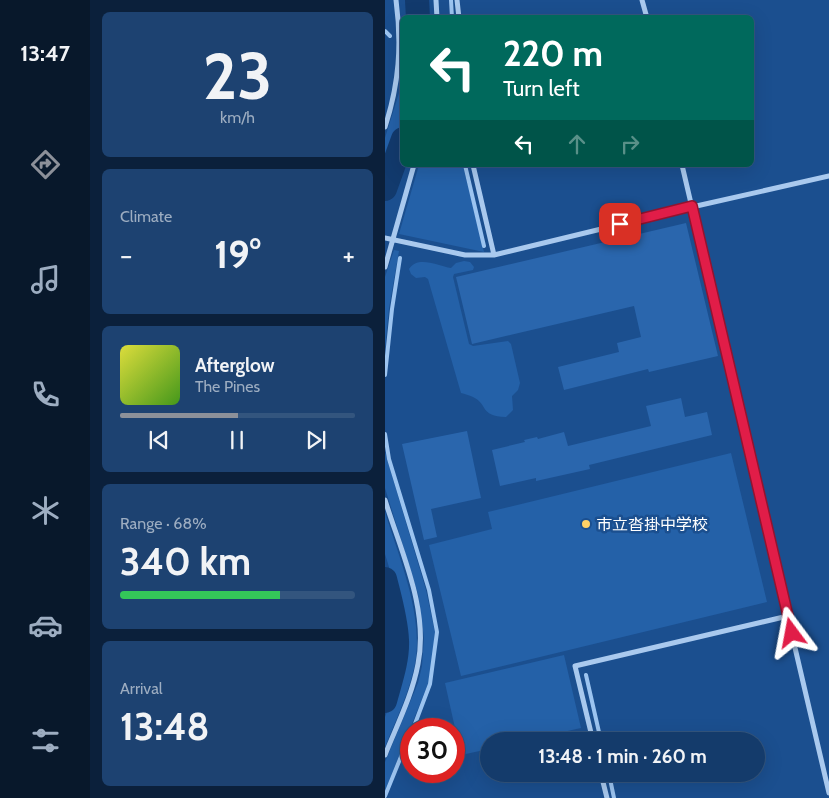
<!DOCTYPE html>
<html lang="en">
<head>
<meta charset="utf-8">
<style>
	body { margin:0; font-family:Cabin,"Noto Sans JP",sans-serif; background:#1d4271; color:#f1f3f6; height:100vh; display:flex; flex-direction:column; font-size:19px; white-space:nowrap }
	* { box-sizing:border-box; margin:0 }
	p { font-size:16px; color:#9dadc1 }
	.icon { flex:none; width:28px; height:28px; fill:none; stroke:currentColor; stroke-width:2; stroke-linecap:round; stroke-linejoin:round }
	.map { position:relative; flex:1; overflow:hidden }
	.drawer { display:flex; flex-direction:column; gap:12px; padding:12px; background:#0b203b; width:295px }
	.drawer>* { flex:none }
	.banner { position:absolute; left:15px; top:15px; width:354px; height:152px; border-radius:8px; box-shadow:0 5px 20px #0002,0 0 0 1px #33557e; background:#00695c; color:#fff; overflow:hidden }
	.speed { position:absolute; left:15px; top:718px; display:flex; gap:10px; font-size:25px; font-weight:700; text-align:center }
	.speed>* { display:grid; place-content:center; width:65px; height:65px; border-radius:50%; background:#143b6b; box-shadow:0 5px 20px #0002,0 0 0 1px #33557e; line-height:1 }
	.speed .limit { border:8px solid #d22; background:#fff; color:#111 }
	.pin { position:absolute; display:grid; place-items:center; width:42px; height:42px; color:#fff; margin:-21px; border-radius:10px; box-shadow:0 2px 8px #0006 }
	.me { position:absolute; width:55px; margin:-28px; rotate:347deg; stroke-linejoin:round; filter:drop-shadow(0 0 4px #0008) }
	.turn { display:flex; align-items:center; gap:18px; height:105px; padding:0 20px; font-size:22px }
	.turn .icon { width:65px; height:65px; stroke-width:2.5 }
	.turn b { display:block; font-size:35px; line-height:42px }
	.lanes { display:flex; align-items:center; height:48px; padding:0 20px; background:#0003; justify-content:center; gap:25px; direction:ltr }
	.lanes .off { opacity:.35 }
	.big { font-size:38px; font-weight:800; line-height:1.1 }
	.drawer .widget { flex:1; display:flex; flex-direction:column; justify-content:center; gap:8px; min-width:0; padding:0 18px; border-radius:8px; background:#1d4271 }
	.drawer .dial { align-items:center; gap:0 }
	.dial b { font-size:65px; line-height:1 }
	.song { display:flex; align-items:center; gap:15px }
	.cover { width:60px; height:60px; border-radius:8px; background:linear-gradient(135deg,hsl(60 70% 55%),hsl(100 70% 35%)) }
	.played { height:5px; border-radius:2px; background:linear-gradient(90deg,#8c9099 50%,#33557e 50%) }
	.keys { display:flex; justify-content:space-around; direction:ltr }
	.heat { display:flex; justify-content:space-between; align-items:center; font-size:28px; direction:ltr }
	.charge { height:8px; border-radius:4px; background:linear-gradient(90deg,#34c759 68%,#33557e 0) }
	.trip { position:absolute; left:95px; top:732px; width:285px; height:50px; border-radius:25px; background:#143b6b; box-shadow:0 5px 20px #0002,0 0 0 1px #33557e; font-weight:800; line-height:50px; text-align:center }
	main { display:flex; flex:1; min-height:0 }
	.menu { display:flex; flex-direction:column; width:90px; justify-content:space-around; align-items:center; background:#08182b; color:#9dadc1 }
	.menu .icon { width:35px; height:35px }
	.menu .on { color:#8c9099 }
	.menu b { font-size:22px; color:#f1f3f6 }
	.map>svg:first-child { display:block }
	.green { fill:#2461a8 }
	.lines { fill:none; stroke-linecap:round; stroke-linejoin:round }
	.stream { stroke:#9cc4f0; stroke-width:4 }
	.river { stroke:#123a6d; stroke-width:24 }
	.building { fill:#2a66ad }
	.street { stroke:#a9c9ee; stroke-width:5 }
	.route-casing { stroke:#92132f; stroke-width:12 }
	.route { stroke:#e11d48; stroke-width:9 }
	.poi-dot { fill:#ffd166; stroke:#1b4f8f; stroke-width:2 }
	.labels { text-anchor:middle; stroke-width:5; stroke-linejoin:round; paint-order:stroke }
	.poi-label { font-size:16px; fill:#fff; stroke:#1b4f8f; text-anchor:start }
</style>
</head>
<body>
<main>
<nav class="menu">
<b>13:47</b>
<svg class="icon on" aria-label="directions" viewBox="0 0 24 24"><path d="M12 3l9 9-9 9-9-9zM9 14v-3h6M13 9l2 2-2 2"/></svg>
<svg class="icon" aria-label="music" viewBox="0 0 24 24"><path d="M9 18V5l10-2v13"/><circle cx="6" cy="18" r="3"/><circle cx="16" cy="16" r="3"/></svg>
<svg class="icon" aria-label="phone" viewBox="0 0 24 24"><path d="M5 4h4l2 5-3 2q2 4 5 5l2-3 5 2v4C11 20 4 13 5 4z"/></svg>
<svg class="icon" aria-label="climate" viewBox="0 0 24 24"><path d="M12 3v18M4 7l16 10M4 17L20 7"/></svg>
<svg class="icon" aria-label="car" viewBox="0 0 24 24"><path d="M5 17H2v-5l4-1 3-4h7l3 4 3 1v5h-3M9 17h6M6 11h13"/><circle cx="7" cy="17" r="2"/><circle cx="17" cy="17" r="2"/></svg>
<svg class="icon" aria-label="filters" viewBox="0 0 24 24"><path d="M4 7h16M4 17h16"/><circle cx="9" cy="7" r="2"/><circle cx="15" cy="17" r="2"/></svg>
</nav>
<section class="drawer">
<div class="widget dial"><b>23</b><p>km/h</p></div>
<div class="widget"><p>Climate</p>
<div class="heat"><a>−</a><b class="big">19°</b><a>+</a></div>
</div>
<div class="widget">
<div class="song"><i class="cover"></i><div><b>Afterglow</b><p>The Pines</p></div></div>
<div class="played"></div>
<div class="keys"><svg class="icon" aria-label="previous" viewBox="0 0 24 24"><path d="M18 5L8 12l10 7zM5 5v14"/></svg><svg class="icon" aria-label="pause" viewBox="0 0 24 24"><path d="M8 5v14M16 5v14"/></svg><svg class="icon" aria-label="next" viewBox="0 0 24 24"><path d="M6 5l10 7-10 7zM19 5v14"/></svg></div>
</div>
<div class="widget"><p>Range · 68%</p><b class="big">340 km</b><div class="charge"></div></div>
<div class="widget"><p>Arrival</p><b class="big">13:48</b></div>
</section>
<div class="map">
<svg width="444" height="798" viewBox="0 0 444 798">
	<rect width="100%" height="100%" fill="#1b4f8f"/>
	<!-- green -->
	<path class="green" d="M17,58v68l-17,54v-42l14,-45z
		M34,165h44l21,87 -85,-18z
		M9,250l5,1 -10,57 -4,42v-73z
		M79,261l6,1 4,5 -1,3 -19,4 -1,3 16,67 4,2 35,-5 3,3 9,39 -2,7 -6,6 1,14 -7,7c-27,-1 -17,-12 -33,-20 -4,-2 -8,-3 -12,-4l-33,-114 -3,-2 -9,1 -5,-4 -2,-5c9,-14 29,-3 42,-1l5,-5z
		M0,452l41,138 9,42 -3,33 -4,19 -43,107v-29l33,-79 4,-17 2,-28 -6,-44 -33,-106z
		M346,453l36,149 -306,74 -32,-131 63,-16 -4,-17z
		M0,512c14,46 39,103 30,152 -6,29 -19,56 -30,83v-30l10,-26 7,-28 2,-19 -1,-20 -6,-31 -12,-39z
		M179,655l17,73 -59,13h-33v8l-28,6 -16,-72z"/>
	<g class="lines">
		<!-- stream -->
		<path class="stream" d="M66,0l1,18
			M0,31l5,5
			M80,165l19,81
			M0,375l7,-66 8,-51
			M0,434l4,25 40,131 8,42 -7,52 -17,45
			M201,675l15,66
			M224,774l5,24
			M0,796l26,-64"/>
		<!-- river -->
		<path class="river" d="M32,0l1,18
			M0,189l18,-50
			M0,579c5,20 11,40 12,61 1,20 -7,42 -12,61"/>
	</g>
	<!-- building -->
	<path class="building" d="M301,223l32,133 -69,16 -1,-3 -84,21 -6,-23 61,-15 -2,-9 24,-6 -7,-31 -162,38 -16,-67z
		M296,398l4,19 22,-5 5,23 -123,30 1,4 -54,12v-3l-36,8 -8,-36 33,-8 -1,-2 13,-3 1,2 26,-7 4,14 83,-20 -5,-20z
		M82,431l14,67 -50,11 6,28 -13,3 -22,-96z"/>
	<g class="lines">
		<!-- street -->
		<path class="street" d="M51,0l1,18
			M72,0l2,18
			M257,0l5,18
			M0,127c14,-43 17,-82 11,-127
			M88,165l21,90
			M297,165l147,628
			M0,238l80,17h29l198,-48 137,-31
			M0,267l29,-102
			M0,500c16,52 44,109 33,164 -6,32 -21,61 -33,91
			M208,741l-18,-75 213,-50
			M216,774l6,24"/>
	</g>
	<g class="lines">
		<defs>
			<path id="route" d="M235,224l72,-18 100,427"/>
		</defs>
		<!-- route casing -->
		<use href="#route" class="route-casing"/>
		<!-- route -->
		<use href="#route" class="route"/>
	</g>
	<!-- markers -->
	<circle class="poi-dot" cx="201" cy="524" r="5"/>
	<g class="labels">
		<!-- poi labels -->
		<g class="poi-label">
			<text x="211" y="530">市立沓掛中学校</text>
		</g>
	</g>
</svg>
<div class="speed"><div class="limit">30</div></div>
<div class="pin" style="left:235px;top:224px;background:#d93025"><svg class="icon" aria-label="arrive" viewBox="0 0 24 24"><path d="M6 21V4h12l-3 4 3 4H6"/></svg></div>
<svg class="me" style="left:407px;top:633px" viewBox="-20 -20 40 40"><path d="M0-17L14 15 0 8-14 15z" fill="#e11d48" stroke="#fff" stroke-width="4"/></svg>
<div class="trip">13:48 · 1 min · 260 m</div>
<div class="banner">
<div class="turn"><svg class="icon" aria-label="left" viewBox="0 0 24 24"><path d="M17 20v-9H6M10 6l-5 5 5 5"/></svg><div><b>220 m</b>Turn left</div></div>
<div class="lanes"><svg class="icon" aria-label="left" viewBox="0 0 24 24"><path d="M17 20v-9H6M10 6l-5 5 5 5"/></svg><svg class="icon off" aria-label="ahead" viewBox="0 0 24 24"><path d="M12 20V5M6 11l6-6 6 6"/></svg><svg class="icon off" aria-label="right" viewBox="0 0 24 24"><path d="M7 20v-9h11M14 6l5 5-5 5"/></svg></div>
</div>
</div>
</main>
</body>
</html>
